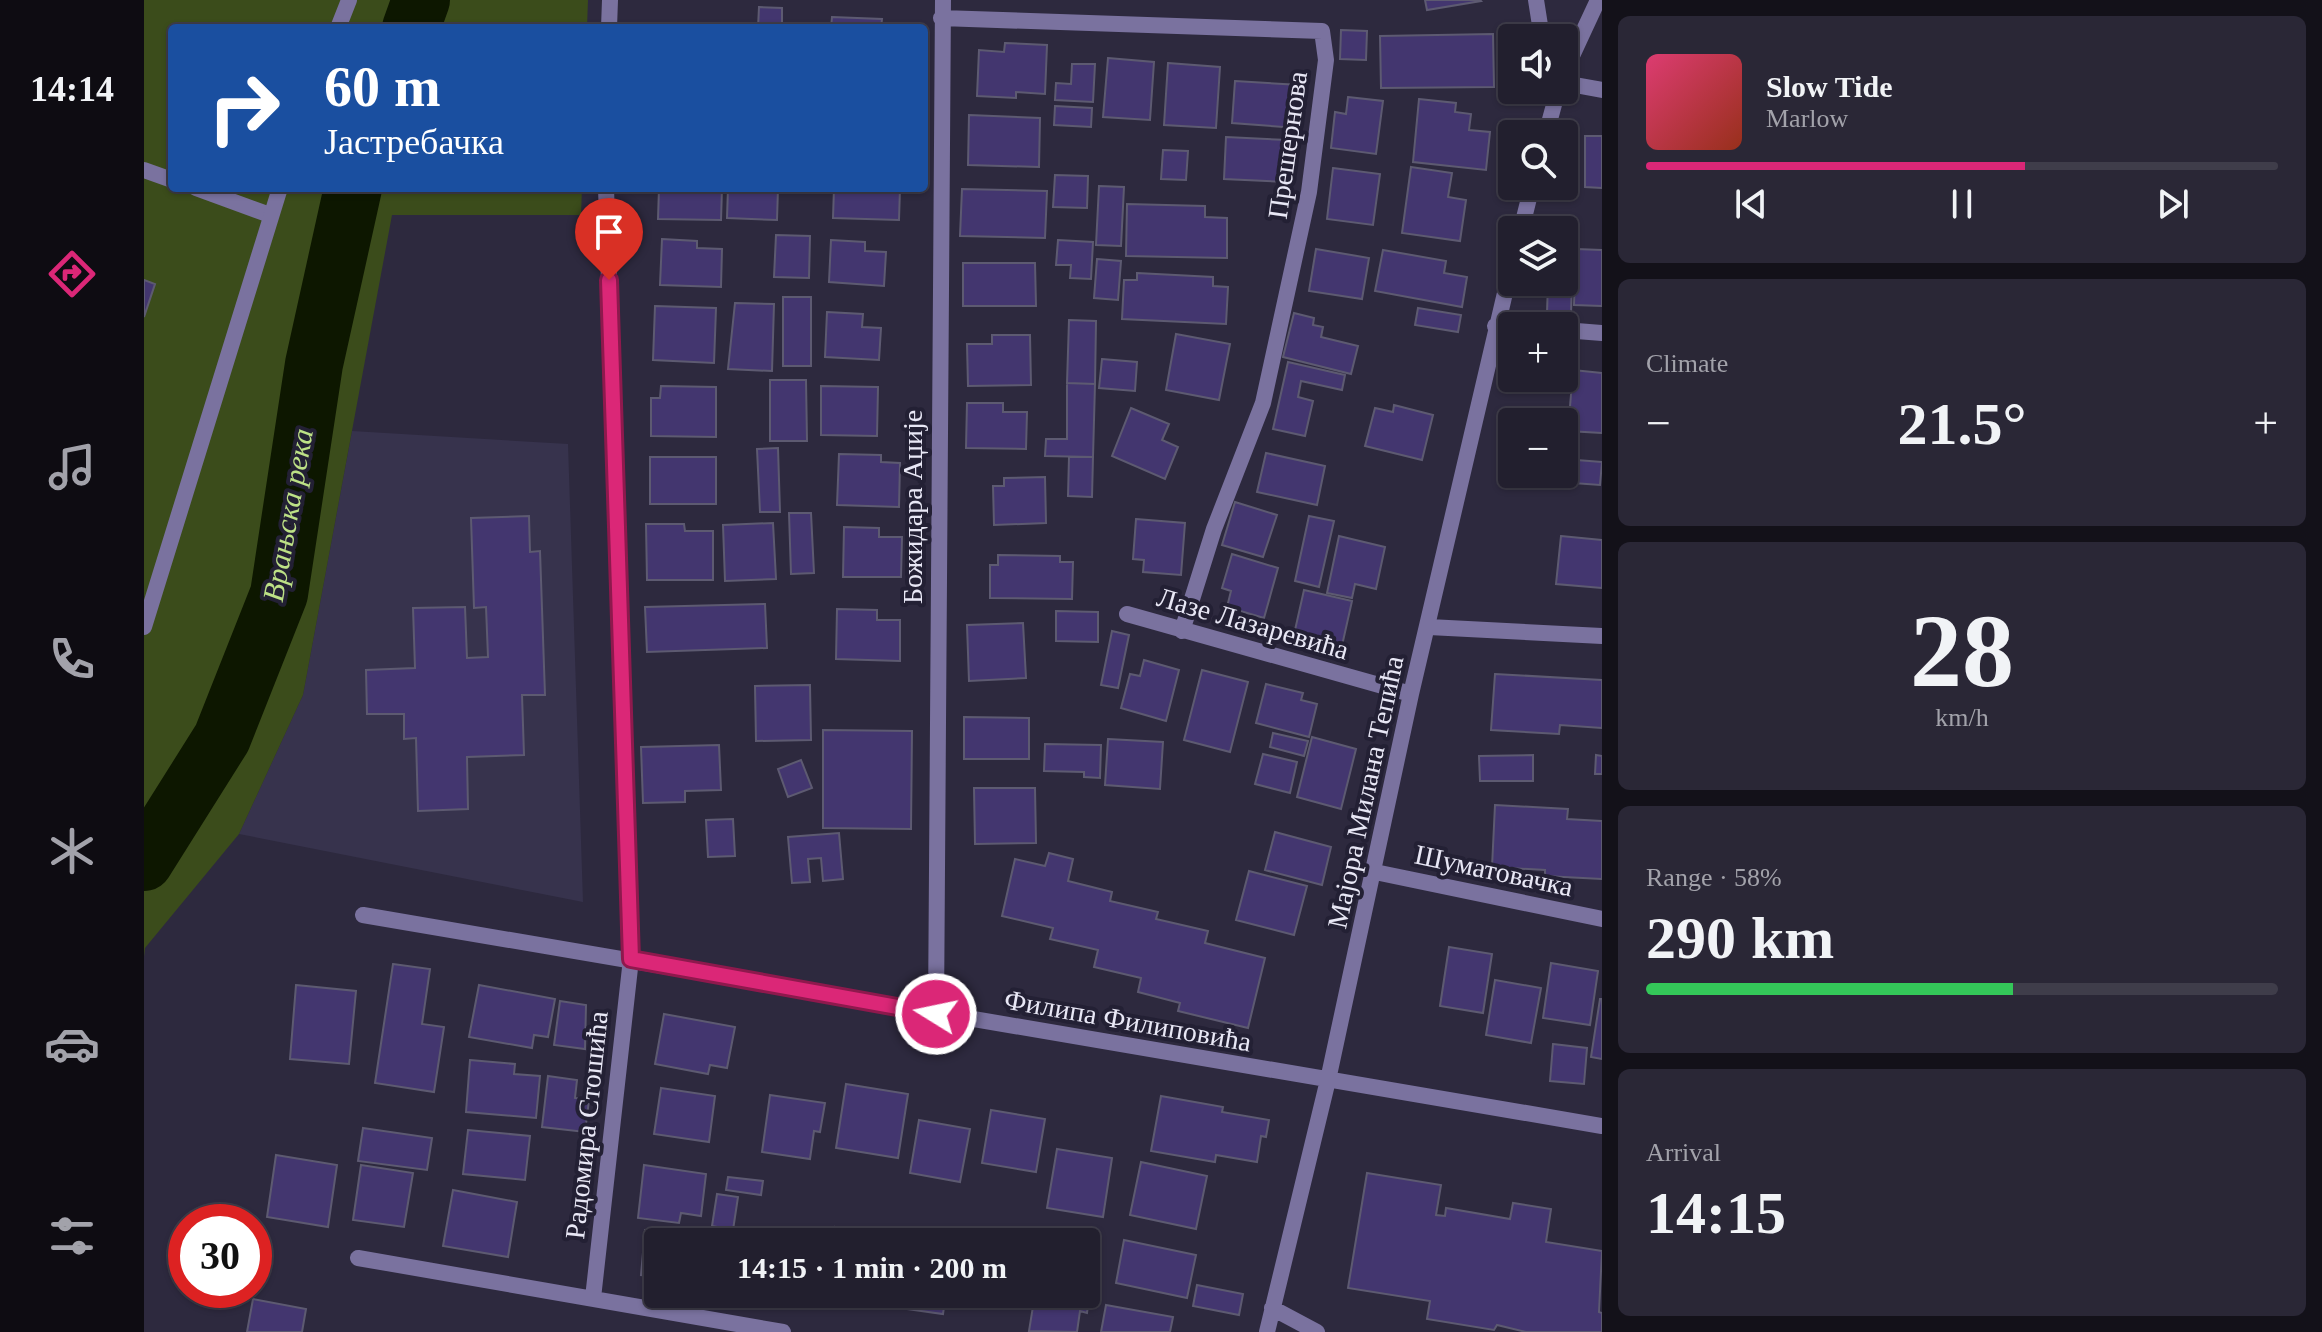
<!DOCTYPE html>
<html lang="en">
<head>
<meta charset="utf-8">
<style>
	body { margin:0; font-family:"Times New Roman",serif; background:#2a2736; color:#f1f3f6; height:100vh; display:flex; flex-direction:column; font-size:30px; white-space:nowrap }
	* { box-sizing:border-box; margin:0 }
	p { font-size:26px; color:#a2a2aa }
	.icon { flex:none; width:44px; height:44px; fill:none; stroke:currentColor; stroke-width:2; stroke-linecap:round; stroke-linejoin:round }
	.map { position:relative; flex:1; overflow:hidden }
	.drawer { display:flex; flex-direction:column; gap:16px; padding:16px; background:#131119; width:720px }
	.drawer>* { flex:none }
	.guide { position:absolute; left:24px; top:24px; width:760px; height:168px; border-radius:8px; box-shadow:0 2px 6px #0004,0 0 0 2px #3f3d4a; background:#1a4fa0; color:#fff; overflow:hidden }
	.controls { position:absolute; left:1354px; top:24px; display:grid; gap:16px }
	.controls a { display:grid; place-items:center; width:80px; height:80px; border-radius:8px; background:#221f2e; box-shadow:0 2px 6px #0004,0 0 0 2px #3f3d4a; font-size:40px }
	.speed { position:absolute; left:24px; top:1204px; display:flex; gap:16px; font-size:40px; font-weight:700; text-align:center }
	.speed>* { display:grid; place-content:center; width:104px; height:104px; border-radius:50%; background:#221f2e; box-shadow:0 2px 6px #0004,0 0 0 2px #3f3d4a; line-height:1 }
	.speed .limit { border:12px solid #d22; background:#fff; color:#111 }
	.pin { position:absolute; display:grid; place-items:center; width:68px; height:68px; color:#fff; margin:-82px -34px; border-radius:50% 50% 50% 0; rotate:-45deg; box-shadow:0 0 8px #0007 }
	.pin .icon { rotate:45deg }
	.me { position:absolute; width:88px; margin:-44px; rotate:280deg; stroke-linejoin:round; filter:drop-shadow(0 0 6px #0008) }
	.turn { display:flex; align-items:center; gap:28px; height:168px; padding:0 24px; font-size:36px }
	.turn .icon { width:104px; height:104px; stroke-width:2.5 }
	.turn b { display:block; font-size:56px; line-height:68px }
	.big { font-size:60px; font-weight:700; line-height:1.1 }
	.drawer .tile { flex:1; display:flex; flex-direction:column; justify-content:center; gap:12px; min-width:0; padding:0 28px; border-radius:12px; background:#2a2736 }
	.drawer .dial { align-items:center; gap:0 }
	.dial b { font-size:104px; line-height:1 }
	.song { display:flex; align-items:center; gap:24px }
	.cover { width:96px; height:96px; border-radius:12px; background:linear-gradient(135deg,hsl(340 70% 55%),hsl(10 70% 35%)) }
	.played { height:8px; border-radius:4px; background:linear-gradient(90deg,#db2777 60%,#3f3d4a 60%) }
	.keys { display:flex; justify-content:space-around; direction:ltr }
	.heat { display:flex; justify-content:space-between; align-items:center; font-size:44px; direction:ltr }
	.charge { height:12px; border-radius:6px; background:linear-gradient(90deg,#34c759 58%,#3f3d4a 0) }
	.trip { position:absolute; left:500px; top:1228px; width:456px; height:80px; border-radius:8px; background:#221f2e; box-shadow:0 2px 6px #0004,0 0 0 2px #3f3d4a; font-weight:700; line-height:80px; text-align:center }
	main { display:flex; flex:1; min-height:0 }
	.dock { display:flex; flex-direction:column; width:144px; justify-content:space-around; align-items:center; background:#0e0c12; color:#a2a2aa }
	.dock .icon { width:56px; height:56px }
	.dock .current { color:#db2777 }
	.dock b { font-size:36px; color:#f1f3f6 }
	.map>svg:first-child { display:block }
	.built { fill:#37334d }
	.green { fill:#3b4c1b }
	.water { fill:#0d1700 }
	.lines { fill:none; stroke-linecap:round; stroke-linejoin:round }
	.river { stroke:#0d1700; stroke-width:58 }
	.building { fill:#43366f; stroke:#5d5a71; stroke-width:2 }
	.lane { stroke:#7a729f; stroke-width:16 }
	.street { stroke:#7a729f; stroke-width:16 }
	.route-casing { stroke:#8e194d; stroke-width:20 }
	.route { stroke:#db2777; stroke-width:14 }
	.labels { text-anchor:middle; stroke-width:8; stroke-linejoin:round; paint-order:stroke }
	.street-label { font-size:28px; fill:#e8e7f5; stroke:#232034 }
	.water-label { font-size:30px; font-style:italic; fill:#bde186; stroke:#232034 }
</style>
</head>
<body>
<main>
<nav class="dock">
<b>14:14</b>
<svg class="icon current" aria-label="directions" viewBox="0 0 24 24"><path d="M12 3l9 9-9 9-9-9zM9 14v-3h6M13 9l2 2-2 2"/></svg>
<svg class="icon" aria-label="music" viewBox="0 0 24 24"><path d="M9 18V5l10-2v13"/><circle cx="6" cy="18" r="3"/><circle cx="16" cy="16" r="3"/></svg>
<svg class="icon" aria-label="phone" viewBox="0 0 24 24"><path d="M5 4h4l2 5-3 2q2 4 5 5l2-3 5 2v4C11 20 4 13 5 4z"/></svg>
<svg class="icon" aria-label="climate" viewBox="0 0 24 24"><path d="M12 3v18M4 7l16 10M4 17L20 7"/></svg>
<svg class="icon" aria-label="car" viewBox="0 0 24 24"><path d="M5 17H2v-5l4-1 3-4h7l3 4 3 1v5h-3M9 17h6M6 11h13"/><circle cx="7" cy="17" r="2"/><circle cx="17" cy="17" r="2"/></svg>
<svg class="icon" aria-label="filters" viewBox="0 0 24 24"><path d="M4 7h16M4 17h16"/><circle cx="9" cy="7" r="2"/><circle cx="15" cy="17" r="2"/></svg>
</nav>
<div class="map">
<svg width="1458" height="1332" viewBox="0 0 1458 1332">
	<rect width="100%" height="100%" fill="#2d293e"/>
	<!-- built -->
	<path class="built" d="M208,431l216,13 15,458 -344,-68 64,-139z"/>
	<!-- green -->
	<path class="green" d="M0,0h444l-1,28h-415v160h410l-1,27h-189l-89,480 -64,139 -94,114 -1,9z"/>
	<!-- water -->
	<path class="water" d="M54,734l20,15 -74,124v-41z"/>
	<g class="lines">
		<!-- river -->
		<path class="river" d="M267,28l10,-28
			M0,862l78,-124 57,-144 35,-230 39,-176"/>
	</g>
	<!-- building -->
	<path class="building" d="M1281,0h55l1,1 -54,9z
		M615,7l23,1v20h-24z
		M688,17l50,2 -1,9h-50z
		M1197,30l26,1 -1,29 -26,-1z
		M1349,34l1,53 -113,1 -1,-52z
		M861,43l42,2 -2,49 -29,-2v6l-39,-2 2,-46 25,2z
		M964,58l46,4 -4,58 -47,-3z
		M1024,63l52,4 -4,61 -52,-3z
		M928,64h23l-2,38 -38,-2 1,-17 15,1z
		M1091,81l65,4 -3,43 -65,-5z
		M1204,97l35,4 -7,53 -45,-6 4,-36 11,2z
		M1275,99l37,4 -1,9 16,2 -2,16 21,2 -4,38 -73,-8z
		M911,106l37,2 -1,19 -37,-2z
		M825,115l71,3 -1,49 -71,-2z
		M1441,136h17v52l-17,-1z
		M1082,137l61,3 -2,42 -61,-3z
		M1019,150l25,1 -2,29 -25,-1z
		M1267,167l41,6 -4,24 18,3 -6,41 -58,-8z
		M1189,168l47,6 -7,51 -46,-6z
		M911,175l33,1 -1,32 -34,-1z
		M955,186l25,1 -3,59 -25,-1z
		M515,188h63l-1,32 -63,-1z
		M584,188h50l-1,32 -50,-2z
		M690,188h66l-1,32 -66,-2z
		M818,189l85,2 -2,47 -85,-2z
		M983,204l78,2v11l22,1v40l-101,-2z
		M632,235l34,1 -1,42 -35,-1z
		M518,239l35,2v7l25,1 -1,38 -61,-2z
		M687,240l34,2v9l21,1 -2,34 -55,-4z
		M914,240l35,2 -2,37 -21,-1 1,-13h-15z
		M1172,249l53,9 -7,41 -53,-8z
		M1432,249l26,1v56l-28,-1z
		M1239,250l63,11 -2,12 23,4 -5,30 -87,-16z
		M953,259l24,2 -3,39 -24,-2z
		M819,263h72l1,43h-73z
		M993,273l76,4v9l15,1 -2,37 -104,-5 2,-39h13z
		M1420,278h8l-1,36 -24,-1 1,-31h16z
		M0,280l11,4 -11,33z
		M639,297h28v69h-28z
		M591,303l39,1 -2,67 -44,-2z
		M511,306l61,2 -2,55 -61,-3z
		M1274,308l43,7 -3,17 -43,-7z
		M683,312l36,2 -1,13 19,1 -2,32 -54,-3z
		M1150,313l20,5 -1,7 10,2 -2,10 37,9 -7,28 -68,-17z
		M925,320l27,1 -1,63 -28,-1z
		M1032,334l54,10 -11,56 -53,-10z
		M848,335h38l1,50 -63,1 -1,-42h25z
		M958,359l35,3 -2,29 -36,-3z
		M1144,362l57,13 -3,15 -41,-9 -3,16 15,4 -8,35 -32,-7z
		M1429,370l29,3v60l-34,-2z
		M626,380h36l1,61h-37z
		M923,383l28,1 -2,73 -48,-1 1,-17h21z
		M517,386l55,1v50l-65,-1v-38h9z
		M677,386l57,1 -1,49 -56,-1z
		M823,403h36v9h24l-1,37 -60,-1z
		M1250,405l39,10 -11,45 -57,-14 10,-38 18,4z
		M987,408l38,16 -7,16 16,7 -13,32 -53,-23z
		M634,448l2,64h-20l-3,-63z
		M1122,453l59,13 -8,39 -60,-13z
		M695,454l42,1v7l19,1 -1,44 -62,-2z
		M506,457h66v47h-66z
		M925,457h24l-1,40 -24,-1z
		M1420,459l38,3 -2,23 -54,-4 1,-7h17z
		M901,477l1,46 -52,2 -1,-39h11v-8z
		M1091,502l42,13 -14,42 -41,-12z
		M645,513h22l3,60 -23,1z
		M385,516l1,36 10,-1 5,144h-23l2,60 -57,2 1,52 -50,2 -2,-73 -12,1v-25h-37l-1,-44 49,-2 -2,-60 52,-1 2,51 21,-1 -2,-50 -12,1 -3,-90z
		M1165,516l25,5 -15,66 -24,-6z
		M992,519l49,4 -4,52 -38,-3 1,-12 -11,-1z
		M629,523l3,56 -51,2 -2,-56z
		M502,524h38l1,7h28v49h-66z
		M700,527l35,1v9h23l-1,40h-58z
		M1195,536l46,11 -9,42 -21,-5 -3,14 -25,-5z
		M1417,536l41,4v48l-46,-4z
		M1088,554l46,14 -14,50 -37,-11 4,-16 -9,-3z
		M854,555l62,1v6h13l-1,37 -82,-1v-33h8z
		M1160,590l48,11 -11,49 -48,-11z
		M621,604l2,44 -120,4 -2,-45z
		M693,609l40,1v10h23v41l-64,-2z
		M912,611l42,1v30l-42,-1z
		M879,623l3,55 -57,3 -2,-56z
		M968,631l17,4 -11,53 -17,-3z
		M1000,660l35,10 -13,51 -45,-13 9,-34 10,2z
		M1058,670l46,12 -18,70 -46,-12z
		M1351,674l107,6v48l-42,-3 -1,9 -68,-4z
		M1122,684l37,9 -2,7 16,4 -8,33 -53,-14z
		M666,685l1,55 -55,1 -1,-55z
		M820,717l65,1v41h-65z
		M679,730l89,1 -1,98 -88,-1z
		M1129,733l35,8 -4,15 -34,-9z
		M1168,737l44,12 -15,60 -44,-12z
		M964,739l55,3 -3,47 -55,-4z
		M901,744l56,1 -1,33 -16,-1v-5l-40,-1z
		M575,745l2,45 -36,1v11l-42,1 -2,-56z
		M1119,754l34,8 -7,31 -35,-9z
		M1389,755v26h-53l-1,-25z
		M1452,755l6,1v18h-7z
		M657,760l11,28 -24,9 -10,-28z
		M830,788h61l1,55 -61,1z
		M1351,805l73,4 -1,10 35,2v58l-57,-3v-6l-53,-3z
		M589,819l2,37 -27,1 -2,-37z
		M1131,832l56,15 -9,38 -57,-15z
		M695,833l4,46 -20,2 -2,-23 -13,1 2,23 -18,1 -4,-46z
		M905,853l24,6 -5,22 44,11 -2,9 48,11 -2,7 52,12 -3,12 60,15 -17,70 -70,-17 2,-8 -42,-11 3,-14 -47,-11 4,-17 -48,-11 3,-11 -51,-12 13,-57 30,7z
		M1105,871l58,15 -13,49 -58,-15z
		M1305,947l43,7 -9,59 -43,-7z
		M1407,963l47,8 -8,54 -47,-7z
		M249,964l37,5 -8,55 22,3 -10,65 -59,-9z
		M1351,980l46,8 -10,55 -45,-8z
		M152,985l60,6 -7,73 -59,-5z
		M335,985l76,14 -7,38 -14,-2 -2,13 -63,-11z
		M1456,999h2v60l-11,-2z
		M416,1001l26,4 -1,44 -31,-4z
		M520,1014l71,13 -8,41 -17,-3 -2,9 -53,-10z
		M1409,1044l34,4 -3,36 -34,-3z
		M326,1060l45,4 -1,10 26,2 -4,42 -70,-6z
		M404,1076l29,4 -2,18 14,2 -4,32 -43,-5z
		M702,1084l62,10 -10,64 -62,-10z
		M517,1088l54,8 -6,46 -55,-8z
		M626,1095l55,8 -5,29 -6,-1 -4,28 -48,-7z
		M1017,1096l62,11 -1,5 47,8 -3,17 -5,-1 -4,26 -41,-7 -1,7 -64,-11z
		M847,1110l54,9 -9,53 -54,-9z
		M775,1120l51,9 -10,53 -50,-9z
		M219,1128l69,10 -5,32 -69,-9z
		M324,1130l62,6 -5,44 -62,-6z
		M913,1149l55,9 -9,59 -56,-9z
		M132,1155l61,10 -9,62 -61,-10z
		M997,1162l66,14 -11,53 -66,-14z
		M217,1165l52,8 -9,54 -51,-7z
		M500,1165l62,9 -5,42 -20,-3 -2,10 -41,-5z
		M1223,1173l74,12 -5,30 9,1 1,-8 64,11 3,-16 38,6 -5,33 56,9 -3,61 3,1v19h-76l-29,-7 -3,5 -67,-11 3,-18 -82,-13z
		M584,1177l35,4 -2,14 -35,-5z
		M309,1190l64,12 -9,55 -65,-11z
		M573,1194l21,3 -5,33 -21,-4z
		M691,1227l39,7 -2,8h-39z
		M501,1230l54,5v7h-41v35l-17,-2z
		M605,1233l52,6 -1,3h-53z
		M980,1240l72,15 -9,43 -71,-15z
		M942,1276l6,1 -5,36 -7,-2 -3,21 -48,-1 6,-37h51z
		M1053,1285l46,9 -4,21 -46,-9z
		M742,1294h60l-3,20 -58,-8z
		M810,1294h40l-1,8z
		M109,1299l53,10 -4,23h-55z
		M962,1305l67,12 -3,15h-69z"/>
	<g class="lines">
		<!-- lane -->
		<path class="lane" d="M0,170l28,10
			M52,188l74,27"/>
		<!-- street -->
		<path class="street" d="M1392,0l6,38
			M797,18l381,13 4,29 -17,132 -46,211 -49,126 -32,102
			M194,28l11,-28
			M465,28l1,-28
			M1420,73l34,-73
			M1420,83l38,7
			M1402,134l12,-44
			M1377,230l11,-44
			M1351,326l17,1
			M1420,330l38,3
			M983,614l284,80
			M0,627l136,-439
			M1285,627l173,9
			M1231,872l227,47
			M219,915l1239,211
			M792,1014l7,-1014
			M214,1258l425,74
			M449,1298l38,-339 -25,-771
			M1128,1308l45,24
			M1123,1332l61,-252 83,-386 101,-431"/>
	</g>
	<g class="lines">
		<defs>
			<path id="route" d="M465,280l22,679 305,55"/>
		</defs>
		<!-- route casing -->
		<use href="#route" class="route-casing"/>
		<!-- route -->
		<use href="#route" class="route"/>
	</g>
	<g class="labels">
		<!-- street labels -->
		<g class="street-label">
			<text transform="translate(1143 145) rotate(-82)" y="10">Прешернова</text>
			<text transform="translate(768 507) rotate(-90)" y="10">Божидара Аџије</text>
			<text transform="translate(1109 623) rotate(16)" y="10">Лазе Лазаревића</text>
			<text transform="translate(1221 792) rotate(-78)" y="10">Мајора Милана Тепића</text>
			<text transform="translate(1350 870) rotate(12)" y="10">Шуматовачка</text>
			<text transform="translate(984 1020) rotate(10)" y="10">Филипа Филиповића</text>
			<text transform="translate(442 1125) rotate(-84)" y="10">Радомира Стошића</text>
		</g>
		<!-- water labels -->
		<g class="water-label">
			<text transform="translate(144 515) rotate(-80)" y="10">Врањска река</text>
		</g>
	</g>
</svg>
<div class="controls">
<a><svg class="icon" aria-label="sound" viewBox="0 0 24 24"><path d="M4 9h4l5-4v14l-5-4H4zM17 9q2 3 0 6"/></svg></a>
<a><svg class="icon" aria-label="search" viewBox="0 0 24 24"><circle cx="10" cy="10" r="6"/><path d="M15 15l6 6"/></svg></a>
<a><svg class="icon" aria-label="layers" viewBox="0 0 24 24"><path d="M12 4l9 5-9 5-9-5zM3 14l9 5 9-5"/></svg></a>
<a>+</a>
<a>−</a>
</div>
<div class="speed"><div class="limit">30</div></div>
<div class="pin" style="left:465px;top:280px;background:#d93025"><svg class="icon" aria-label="arrive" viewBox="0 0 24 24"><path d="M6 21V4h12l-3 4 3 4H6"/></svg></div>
<svg class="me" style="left:792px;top:1014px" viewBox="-20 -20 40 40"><circle r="17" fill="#db2777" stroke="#fff" stroke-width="3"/><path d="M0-11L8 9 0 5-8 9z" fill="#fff"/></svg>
<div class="trip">14:15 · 1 min · 200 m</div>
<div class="guide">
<div class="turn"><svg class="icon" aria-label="right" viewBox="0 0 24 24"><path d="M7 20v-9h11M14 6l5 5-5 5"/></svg><div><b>60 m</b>Јастребачка</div></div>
</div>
</div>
<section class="drawer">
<div class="tile">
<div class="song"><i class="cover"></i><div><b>Slow Tide</b><p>Marlow</p></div></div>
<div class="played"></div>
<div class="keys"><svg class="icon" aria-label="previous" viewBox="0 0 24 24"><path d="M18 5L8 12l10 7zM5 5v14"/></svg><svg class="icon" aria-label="pause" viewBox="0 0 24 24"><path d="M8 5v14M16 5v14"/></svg><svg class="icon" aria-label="next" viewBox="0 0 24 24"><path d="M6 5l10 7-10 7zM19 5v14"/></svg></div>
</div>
<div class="tile"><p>Climate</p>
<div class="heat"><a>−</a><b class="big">21.5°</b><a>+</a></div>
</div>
<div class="tile dial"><b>28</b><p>km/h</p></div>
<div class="tile"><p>Range · 58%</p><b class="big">290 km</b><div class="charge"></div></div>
<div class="tile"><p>Arrival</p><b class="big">14:15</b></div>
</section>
</main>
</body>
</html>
